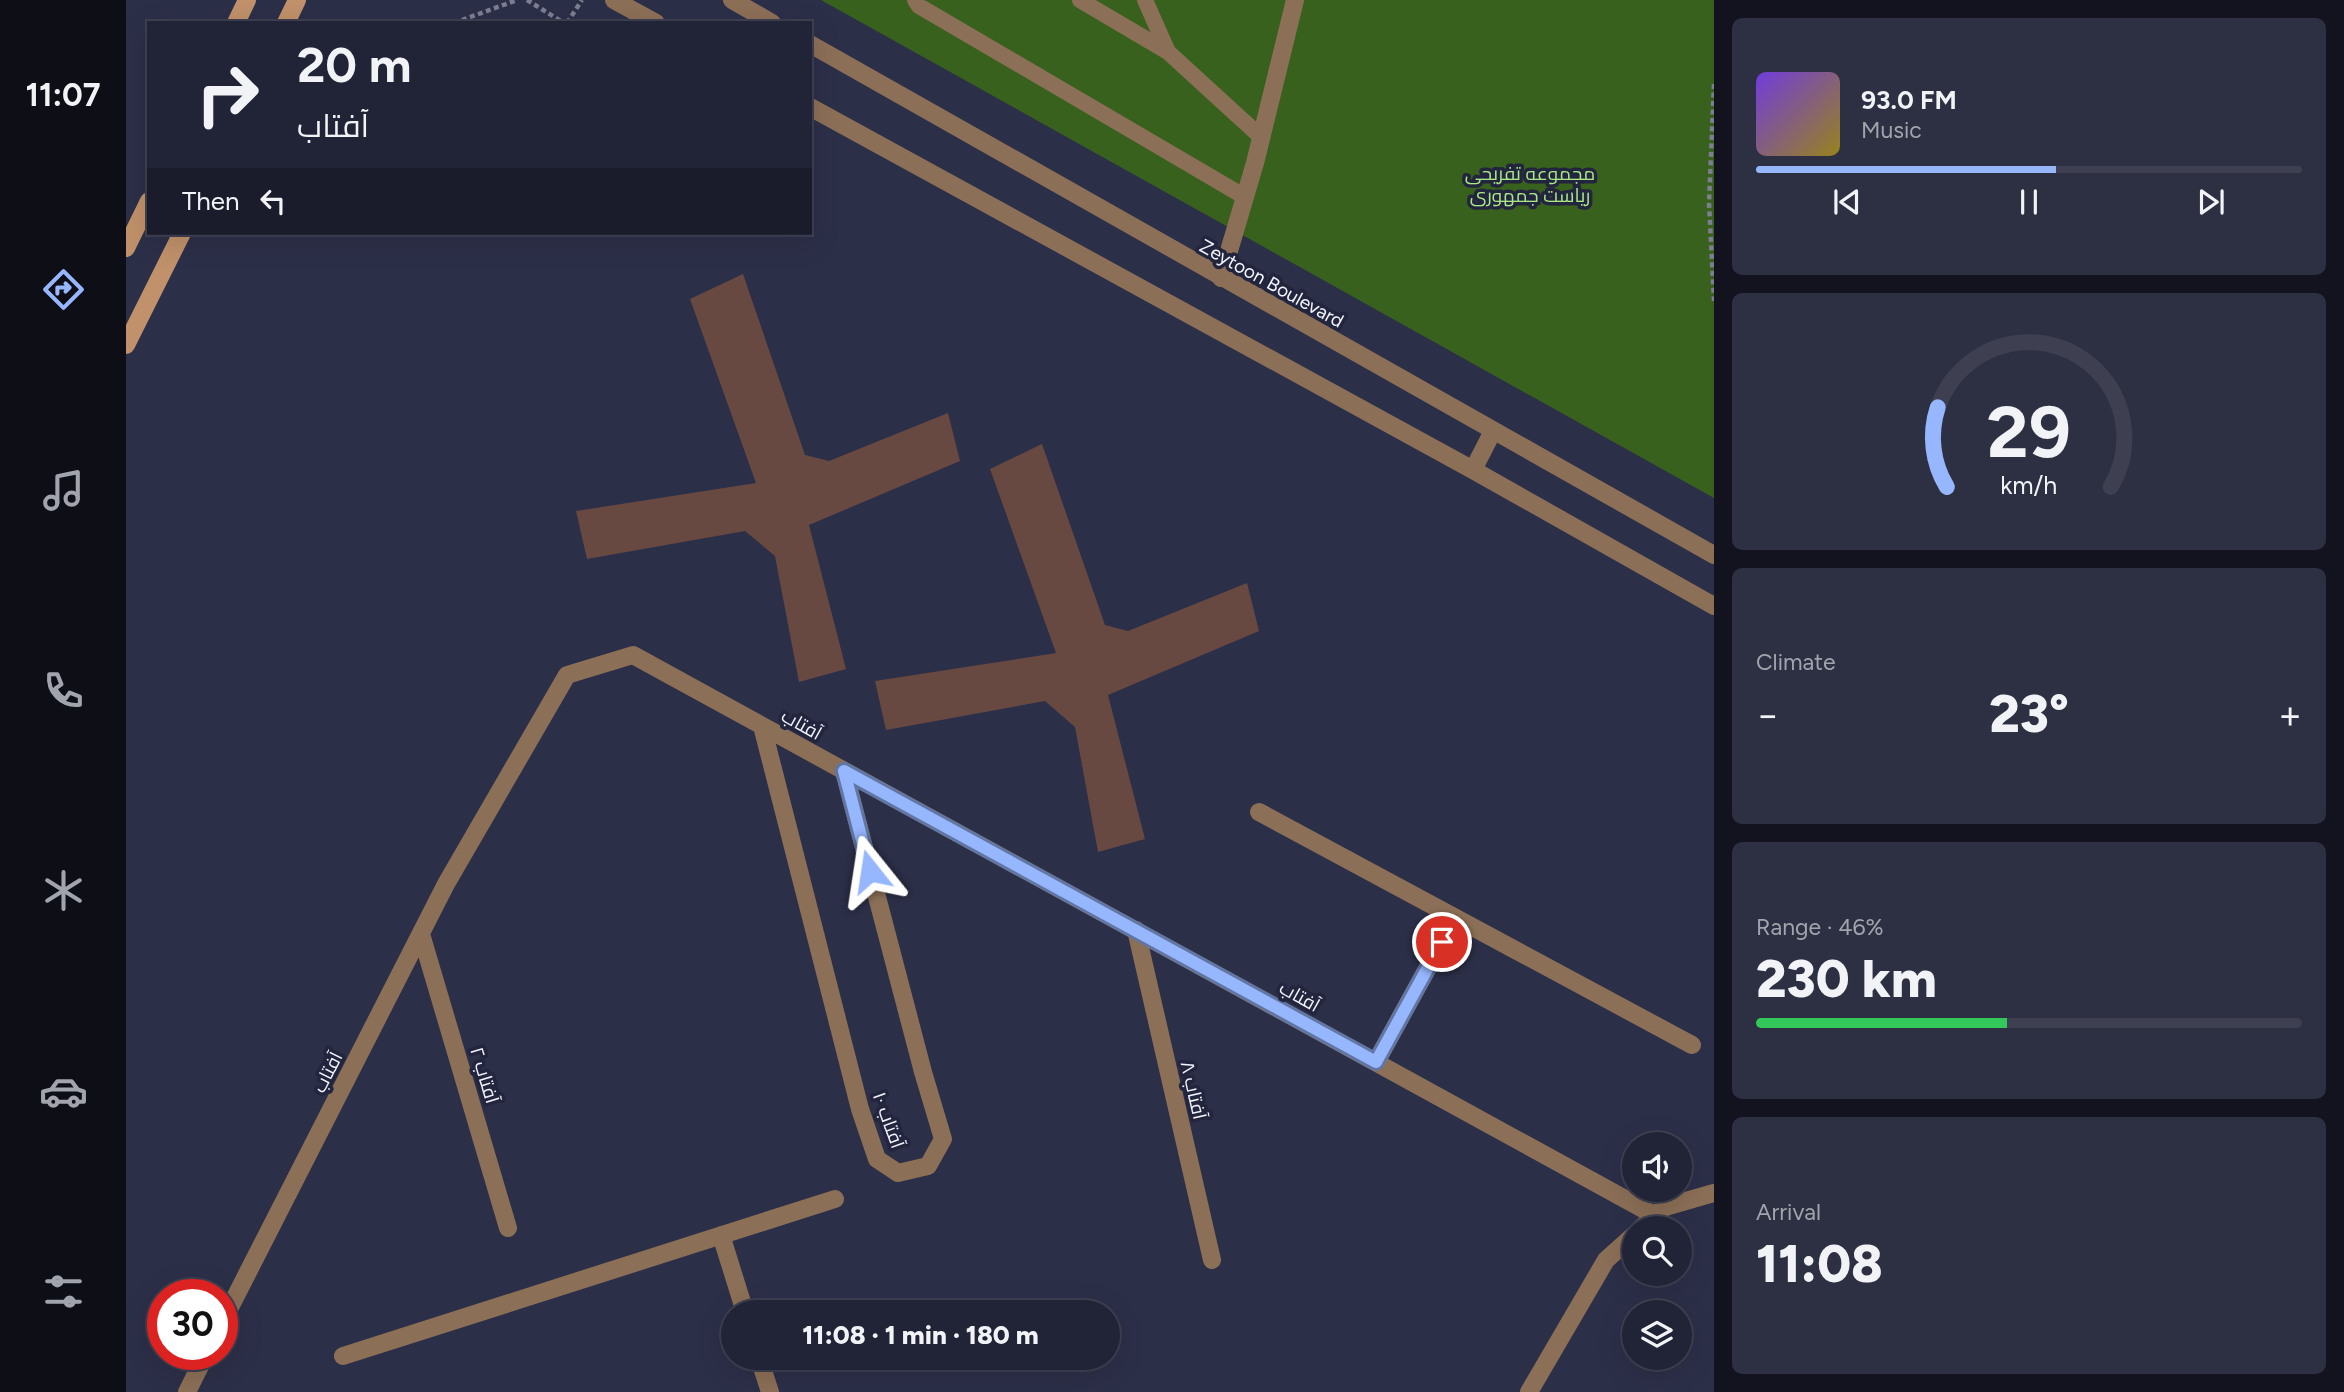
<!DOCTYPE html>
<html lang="en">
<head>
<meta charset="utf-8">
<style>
	body { margin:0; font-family:Figtree,Cairo,sans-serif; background:#2d2f42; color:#f1f3f6; height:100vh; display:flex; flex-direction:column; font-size:26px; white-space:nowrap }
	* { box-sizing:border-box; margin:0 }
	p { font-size:23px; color:#a2a4ad }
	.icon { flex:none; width:38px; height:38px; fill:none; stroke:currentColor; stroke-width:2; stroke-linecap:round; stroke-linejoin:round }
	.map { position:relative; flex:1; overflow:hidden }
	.drawer { display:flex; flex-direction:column; gap:18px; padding:18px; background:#12131e; width:630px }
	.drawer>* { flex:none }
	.top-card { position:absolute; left:21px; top:21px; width:665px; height:214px; border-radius:0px; box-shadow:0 7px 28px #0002,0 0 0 2px #3e4051; background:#212336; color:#f1f3f6; overflow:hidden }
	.controls { position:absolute; left:1496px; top:1132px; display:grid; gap:14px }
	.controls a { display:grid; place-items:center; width:70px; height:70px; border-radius:50%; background:#212336; box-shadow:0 7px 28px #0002,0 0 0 2px #3e4051; font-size:35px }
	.speed { position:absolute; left:21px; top:1279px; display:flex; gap:14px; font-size:35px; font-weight:700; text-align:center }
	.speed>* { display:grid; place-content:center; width:91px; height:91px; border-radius:50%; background:#212336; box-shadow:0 7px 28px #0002,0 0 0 2px #3e4051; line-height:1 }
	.speed .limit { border:10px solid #d22; background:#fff; color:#111 }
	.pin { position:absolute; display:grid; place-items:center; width:60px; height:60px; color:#fff; margin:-30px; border:4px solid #fff; border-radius:50%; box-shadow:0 2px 7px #0007 }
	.me { position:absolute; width:77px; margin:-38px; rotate:345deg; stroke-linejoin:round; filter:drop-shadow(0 0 5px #0008) }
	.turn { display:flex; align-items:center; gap:24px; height:147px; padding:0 35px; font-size:32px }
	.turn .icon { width:91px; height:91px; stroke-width:2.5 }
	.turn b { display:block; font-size:49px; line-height:60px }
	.then { display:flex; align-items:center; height:66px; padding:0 35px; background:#0003; gap:14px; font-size:26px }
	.big { font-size:52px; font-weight:800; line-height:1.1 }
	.drawer .card { flex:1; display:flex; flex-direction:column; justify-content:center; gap:10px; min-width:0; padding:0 24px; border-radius:10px; background:#2d2f42 }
	.drawer .dial { align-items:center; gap:0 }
	.dial svg { height:182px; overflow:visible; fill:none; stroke:#3e4051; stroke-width:7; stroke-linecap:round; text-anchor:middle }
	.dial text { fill:#f1f3f6; stroke:none }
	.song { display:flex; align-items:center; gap:21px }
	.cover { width:84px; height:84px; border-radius:10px; background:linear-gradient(135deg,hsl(260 70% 55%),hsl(50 70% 35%)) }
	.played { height:7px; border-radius:4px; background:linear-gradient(90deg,#96b6fd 55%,#3e4051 55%) }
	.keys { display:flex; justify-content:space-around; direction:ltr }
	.heat { display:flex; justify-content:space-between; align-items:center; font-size:38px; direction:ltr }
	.charge { height:10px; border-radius:5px; background:linear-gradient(90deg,#34c759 46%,#3e4051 0) }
	.trip { position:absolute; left:595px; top:1300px; width:399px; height:70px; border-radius:35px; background:#212336; box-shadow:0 7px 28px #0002,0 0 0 2px #3e4051; font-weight:800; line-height:70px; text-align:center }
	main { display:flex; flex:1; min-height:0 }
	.dock { display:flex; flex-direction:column; width:126px; justify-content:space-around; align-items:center; background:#0d0e16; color:#a2a4ad }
	.dock .icon { width:49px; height:49px }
	.dock .active { color:#96b6fd }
	.dock b { font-size:32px; color:#f1f3f6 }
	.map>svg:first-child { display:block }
	.green { fill:#39611e }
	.building { fill:#684942 }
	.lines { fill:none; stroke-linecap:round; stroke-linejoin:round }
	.path { stroke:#7c7e91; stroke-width:4.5; stroke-dasharray:5 3.5; stroke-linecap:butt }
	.service { stroke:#8c6f57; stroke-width:16 }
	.minor { stroke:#8c6f57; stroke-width:18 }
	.tertiary { stroke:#8c6f57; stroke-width:18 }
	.secondary { stroke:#c0916a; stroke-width:18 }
	.route-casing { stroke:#6276a4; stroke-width:18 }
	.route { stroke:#96b6fd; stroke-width:12 }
	.labels { text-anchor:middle; stroke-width:7; stroke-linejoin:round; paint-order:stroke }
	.park-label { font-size:19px; fill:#a9e885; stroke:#22253d }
	.street-label { font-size:19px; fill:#f2f4fe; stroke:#22253d }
</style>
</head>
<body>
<main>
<nav class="dock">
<b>11:07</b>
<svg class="icon active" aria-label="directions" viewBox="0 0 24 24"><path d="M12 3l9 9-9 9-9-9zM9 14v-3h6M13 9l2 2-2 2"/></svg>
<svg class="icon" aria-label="music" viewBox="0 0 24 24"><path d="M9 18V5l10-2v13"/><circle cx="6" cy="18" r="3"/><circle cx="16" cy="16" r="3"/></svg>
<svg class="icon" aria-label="phone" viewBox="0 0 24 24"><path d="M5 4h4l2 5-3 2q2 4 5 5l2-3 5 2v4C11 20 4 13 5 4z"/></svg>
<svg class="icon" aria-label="climate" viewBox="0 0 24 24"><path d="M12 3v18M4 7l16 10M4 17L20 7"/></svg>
<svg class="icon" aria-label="car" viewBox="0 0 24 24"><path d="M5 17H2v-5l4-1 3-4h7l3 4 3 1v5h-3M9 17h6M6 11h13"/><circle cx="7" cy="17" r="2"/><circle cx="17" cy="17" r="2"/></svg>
<svg class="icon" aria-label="filters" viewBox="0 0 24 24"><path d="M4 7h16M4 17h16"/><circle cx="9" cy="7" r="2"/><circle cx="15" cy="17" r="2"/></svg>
</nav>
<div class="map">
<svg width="1588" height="1392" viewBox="0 0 1588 1392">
	<rect width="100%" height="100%" fill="#2c2f48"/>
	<!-- green -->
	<path class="green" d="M695,0h893v498z"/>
	<!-- building -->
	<path class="building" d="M617,274l62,181 24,6 119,-48 12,48 -151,64 37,144 -47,13 -24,-126 -30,-25 -158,28 -11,-48 180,-28 -66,-184z
		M916,444l63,181 23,6 119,-48 12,48 -151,64 37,144 -47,13 -23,-125 -30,-26 -159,29 -11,-49 181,-28 -66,-184z"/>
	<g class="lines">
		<!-- path -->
		<path class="path" d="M401,0l37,23
			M328,23l63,-23
			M441,23l15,-23
			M1588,84l-5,119 5,98"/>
		<!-- service -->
		<path class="service" d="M789,0l4,6 326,191
			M954,0l88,52 93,85
			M1019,0l23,52"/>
		<!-- minor -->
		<path class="minor" d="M1095,278l34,-115 40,-163
			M636,726l98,383 17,50 21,14 30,-7 15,-27 -20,-67 -79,-301
			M1133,812l433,233
			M1010,930l76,330
			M295,934l87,294
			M1250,1062l79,-144
			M1515,1228l24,-21 49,-14
			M595,1235l24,77
			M96,1323l224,-439 121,-209 66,-20 1023,561
			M217,1356l492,-157
			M633,1358l11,34
			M61,1392l19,-38
			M1403,1392l77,-132 28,-25"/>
		<!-- tertiary -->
		<path class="tertiary" d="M488,0l42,23
			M606,0l40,23
			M684,44l904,511
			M684,107l663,363 241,136
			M1347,470l20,-39"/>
		<!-- secondary -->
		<path class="secondary" d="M110,23l11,-23
			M160,23l11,-23
			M0,248l23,-47
			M0,345l56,-112"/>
	</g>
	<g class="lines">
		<defs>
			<path id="route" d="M744,871l-26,-100 532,291 66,-120"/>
		</defs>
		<!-- route casing -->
		<use href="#route" class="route-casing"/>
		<!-- route -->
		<use href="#route" class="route"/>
	</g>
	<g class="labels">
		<!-- park labels -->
		<g class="park-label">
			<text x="1404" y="180">مجموعه تفریحی<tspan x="1404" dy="22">ریاست جمهوری</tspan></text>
		</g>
		<!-- street labels -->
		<g class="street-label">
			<text transform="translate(1146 283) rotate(29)" y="7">Zeytoon Boulevard</text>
			<text transform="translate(676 724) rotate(29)" y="7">آفتاب</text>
			<text transform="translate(1174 996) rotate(29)" y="7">آفتاب</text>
			<text transform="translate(201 1072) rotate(-63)" y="7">آفتاب</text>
			<text transform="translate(359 1075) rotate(73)" y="7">آفتاب ۲</text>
			<text transform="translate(1068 1090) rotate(77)" y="7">آفتاب ۸</text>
			<text transform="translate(763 1120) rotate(70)" y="7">آفتاب ۱۰</text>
		</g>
	</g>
</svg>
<div class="controls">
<a><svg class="icon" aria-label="sound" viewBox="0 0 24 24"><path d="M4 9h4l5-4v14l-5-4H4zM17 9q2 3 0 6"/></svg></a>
<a><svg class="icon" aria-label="search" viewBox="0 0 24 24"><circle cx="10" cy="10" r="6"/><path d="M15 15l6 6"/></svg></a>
<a><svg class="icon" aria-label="layers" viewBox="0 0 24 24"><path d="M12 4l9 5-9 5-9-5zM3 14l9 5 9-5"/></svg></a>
</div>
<div class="speed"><div class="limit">30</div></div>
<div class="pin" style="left:1316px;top:942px;background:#d93025"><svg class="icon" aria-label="arrive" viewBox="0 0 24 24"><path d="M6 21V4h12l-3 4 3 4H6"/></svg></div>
<svg class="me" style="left:744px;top:871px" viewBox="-20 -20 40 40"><path d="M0-17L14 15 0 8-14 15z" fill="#96b6fd" stroke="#fff" stroke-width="4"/></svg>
<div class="trip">11:08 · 1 min · 180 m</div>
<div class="top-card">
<div class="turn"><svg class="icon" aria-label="right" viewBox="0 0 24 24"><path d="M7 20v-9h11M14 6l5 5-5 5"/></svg><div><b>20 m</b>آفتاب</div></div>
<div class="then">Then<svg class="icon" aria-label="left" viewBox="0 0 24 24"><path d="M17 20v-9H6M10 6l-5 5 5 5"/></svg></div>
</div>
</div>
<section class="drawer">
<div class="card">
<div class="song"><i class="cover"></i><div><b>93.0 FM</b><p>Music</p></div></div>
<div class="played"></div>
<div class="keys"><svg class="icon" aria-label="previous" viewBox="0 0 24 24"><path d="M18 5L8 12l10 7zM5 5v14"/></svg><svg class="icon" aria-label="pause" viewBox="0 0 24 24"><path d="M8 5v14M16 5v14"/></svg><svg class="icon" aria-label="next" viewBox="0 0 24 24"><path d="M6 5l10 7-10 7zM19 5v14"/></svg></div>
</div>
<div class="card dial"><svg viewBox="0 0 100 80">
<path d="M14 69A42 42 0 1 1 86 69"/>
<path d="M14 69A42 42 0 0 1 10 34" stroke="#96b6fd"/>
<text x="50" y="56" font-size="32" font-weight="700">29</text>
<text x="50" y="72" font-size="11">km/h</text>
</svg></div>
<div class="card"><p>Climate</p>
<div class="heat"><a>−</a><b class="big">23°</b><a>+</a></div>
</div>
<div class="card"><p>Range · 46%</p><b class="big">230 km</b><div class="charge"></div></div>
<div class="card"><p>Arrival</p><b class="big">11:08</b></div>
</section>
</main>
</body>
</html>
